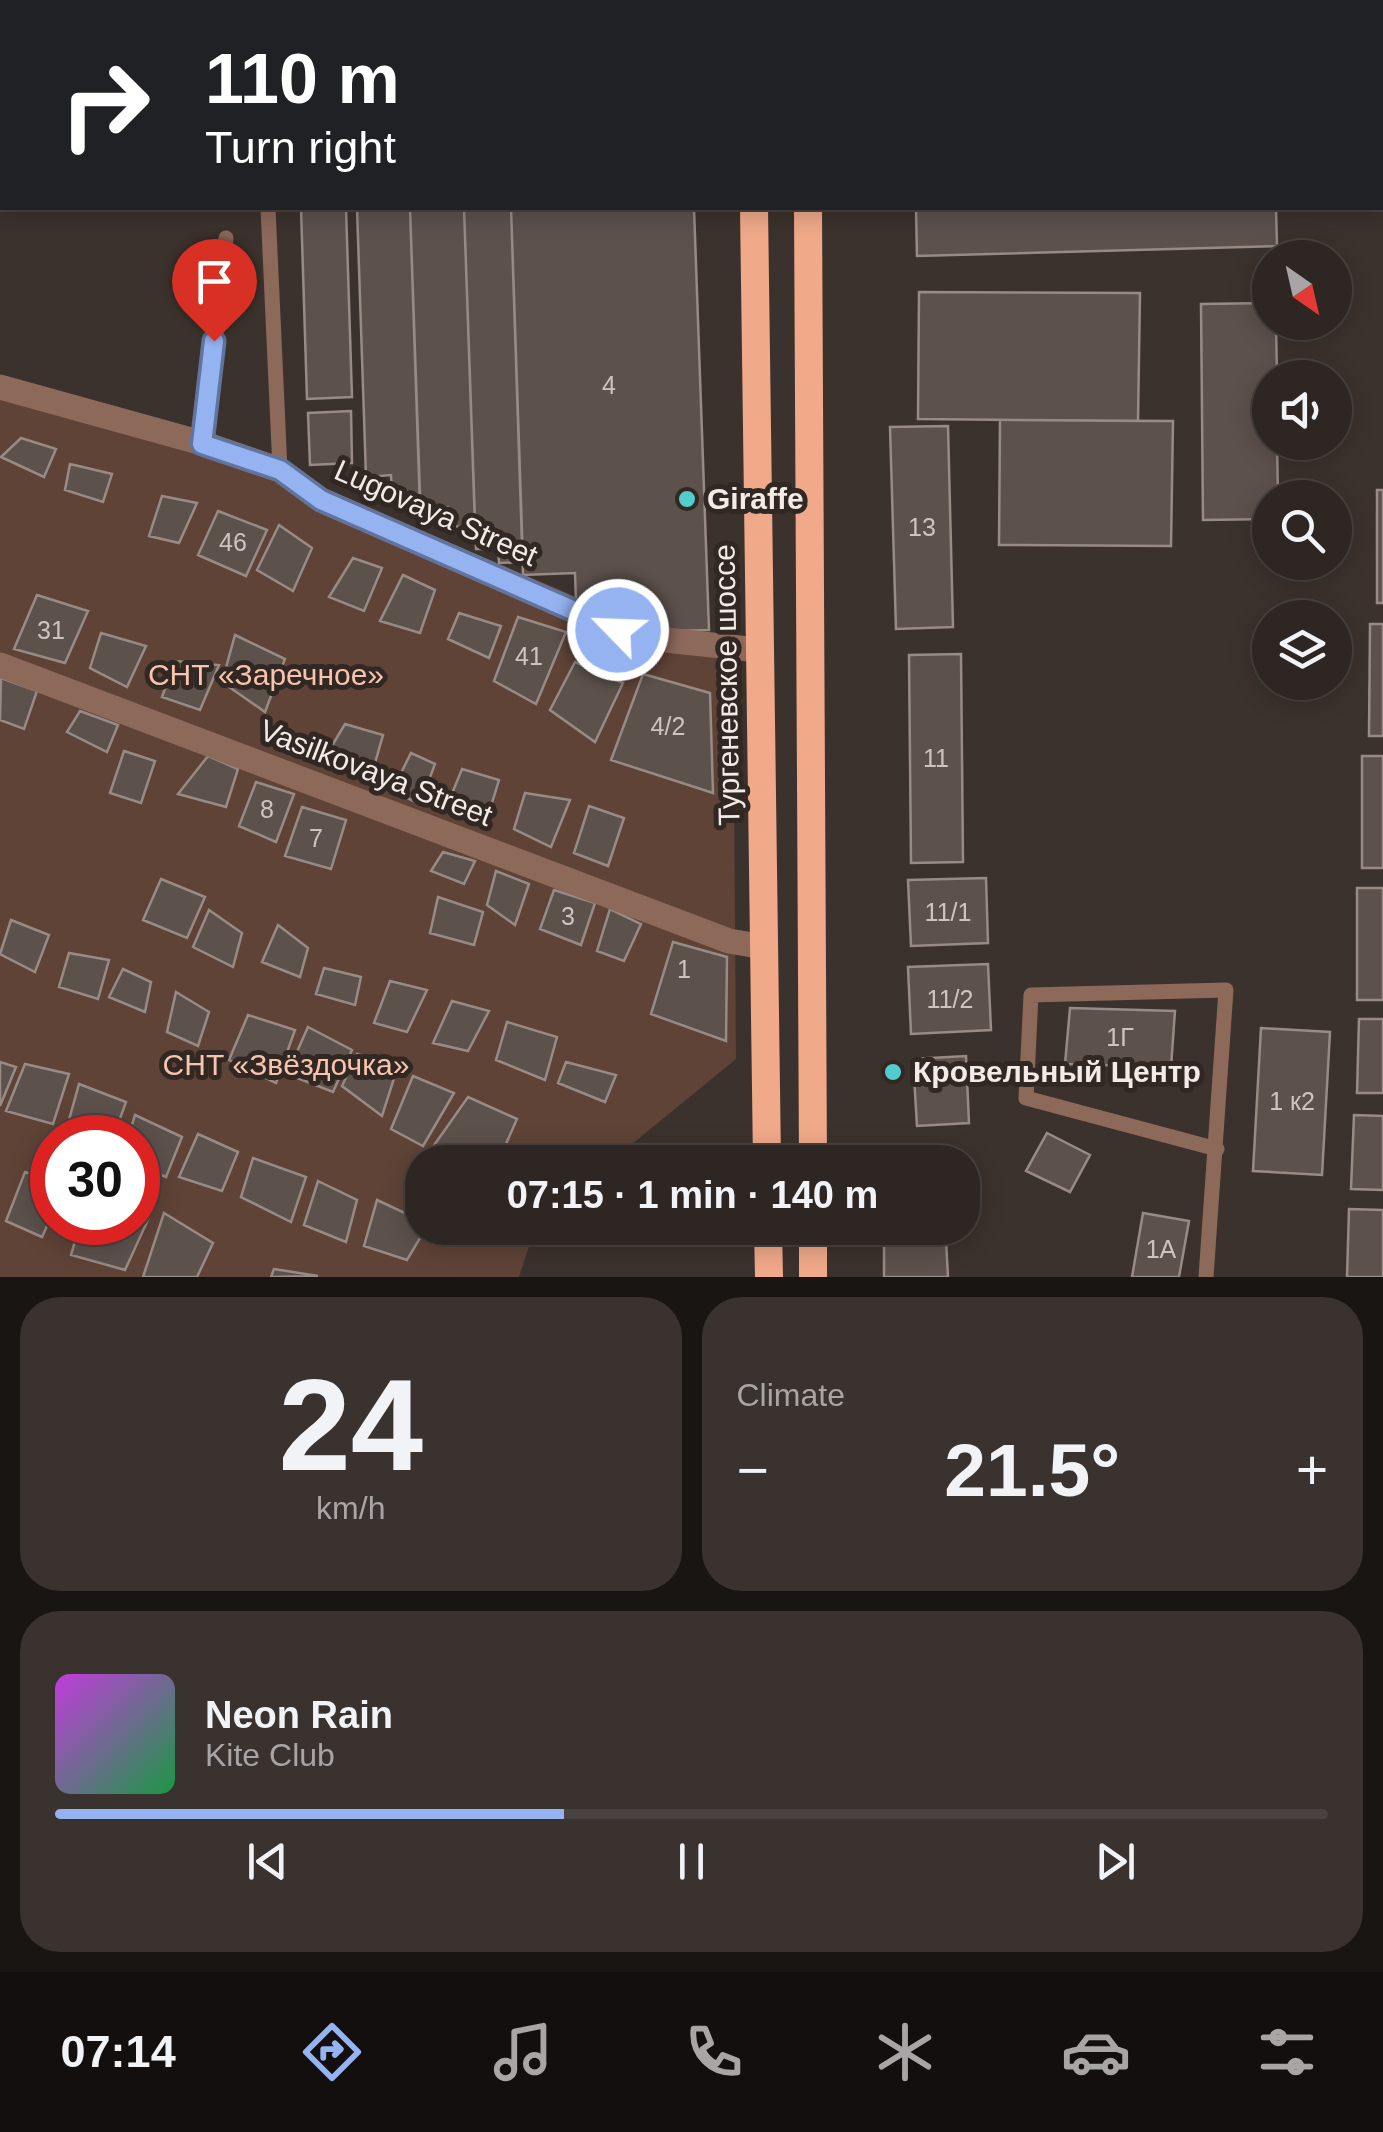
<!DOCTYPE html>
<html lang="en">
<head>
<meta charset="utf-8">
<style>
	body { margin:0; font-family:Helvetica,sans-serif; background:#39322f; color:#f1f3f6; height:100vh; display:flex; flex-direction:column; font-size:38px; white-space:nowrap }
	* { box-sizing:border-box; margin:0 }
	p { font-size:32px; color:#a7a5a5 }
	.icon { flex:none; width:55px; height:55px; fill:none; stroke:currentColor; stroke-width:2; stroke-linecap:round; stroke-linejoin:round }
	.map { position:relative; height:1277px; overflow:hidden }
	.sheet { display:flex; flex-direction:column; gap:20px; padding:20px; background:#191513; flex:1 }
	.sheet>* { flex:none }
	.banner { position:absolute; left:0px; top:0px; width:1385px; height:210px; box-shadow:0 5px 25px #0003,0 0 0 2px #484340; background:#202124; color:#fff; overflow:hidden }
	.needle { width:65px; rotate:146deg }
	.controls { position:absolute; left:1252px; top:240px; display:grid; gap:20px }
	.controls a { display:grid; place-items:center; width:100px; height:100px; border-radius:50%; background:#2d2622; box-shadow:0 5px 25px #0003,0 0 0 2px #484340; font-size:50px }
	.speed { position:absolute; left:30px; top:1115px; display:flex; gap:20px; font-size:50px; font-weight:700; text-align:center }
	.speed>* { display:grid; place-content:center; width:130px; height:130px; border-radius:50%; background:#2d2622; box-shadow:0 5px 25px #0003,0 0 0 2px #484340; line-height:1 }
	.speed .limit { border:15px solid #d22; background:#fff; color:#111 }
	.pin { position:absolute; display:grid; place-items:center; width:85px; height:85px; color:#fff; margin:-102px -42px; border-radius:50% 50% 50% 0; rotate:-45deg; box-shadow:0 0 10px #0007 }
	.pin .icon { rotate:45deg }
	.me { position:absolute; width:110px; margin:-55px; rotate:294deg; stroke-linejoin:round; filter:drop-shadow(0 0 8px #0008) }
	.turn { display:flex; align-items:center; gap:35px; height:210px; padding:0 40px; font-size:45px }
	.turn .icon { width:130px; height:130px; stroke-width:2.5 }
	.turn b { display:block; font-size:70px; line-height:85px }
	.big { font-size:75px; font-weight:700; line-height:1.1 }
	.sheet .widget { flex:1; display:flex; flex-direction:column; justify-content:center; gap:15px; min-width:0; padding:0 35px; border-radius:40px; background:#39322f }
	.sheet .dial { align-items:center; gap:0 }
	.dial b { font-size:130px; line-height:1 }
	.song { display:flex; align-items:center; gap:30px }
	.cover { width:120px; height:120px; border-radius:15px; background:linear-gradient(135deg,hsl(290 70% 55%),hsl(140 70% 35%)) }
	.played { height:10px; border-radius:5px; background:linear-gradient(90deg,#95b2f1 40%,#484340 40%) }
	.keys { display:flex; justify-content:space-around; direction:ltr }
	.heat { display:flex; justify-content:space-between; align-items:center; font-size:55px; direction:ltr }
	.sheet .tiles { flex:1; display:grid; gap:20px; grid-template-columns:1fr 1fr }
	.widget:last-child { grid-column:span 2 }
	.trip { position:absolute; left:405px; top:1145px; width:575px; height:100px; border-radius:40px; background:#2d2622; box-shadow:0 5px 25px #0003,0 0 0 2px #484340; font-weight:700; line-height:100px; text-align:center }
	.tabs { display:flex; height:160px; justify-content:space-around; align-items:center; background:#120f0e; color:#a7a5a5 }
	.tabs .icon { width:70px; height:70px }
	.tabs .on { color:#95b2f1 }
	.tabs b { font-size:45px; color:#f1f3f6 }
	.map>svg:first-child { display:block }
	.green { fill:#5f4337; fill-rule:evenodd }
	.building { fill:#5d514c; stroke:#988b86; stroke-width:2.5 }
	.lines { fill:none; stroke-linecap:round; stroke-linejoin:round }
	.service { stroke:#8d695a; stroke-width:15 }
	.minor { stroke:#8d695a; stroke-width:25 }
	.trunk { stroke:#f0a989; stroke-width:28 }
	.route-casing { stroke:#61749d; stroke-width:25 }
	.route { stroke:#95b2f1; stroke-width:18 }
	.poi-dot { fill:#52cdcd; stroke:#322823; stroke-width:4 }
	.labels { text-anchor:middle; stroke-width:10; stroke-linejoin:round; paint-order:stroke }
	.number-label { font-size:25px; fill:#cdc4c1 }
	.poi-label { font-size:30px; font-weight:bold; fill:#f2ebe8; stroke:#322823; text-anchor:start }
	.street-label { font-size:30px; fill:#f2ebe8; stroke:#322823 }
	.park-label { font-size:30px; fill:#f9c4ad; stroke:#322823 }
</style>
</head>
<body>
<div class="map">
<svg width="1383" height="1277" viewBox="0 0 1383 1277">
	<rect width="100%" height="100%" fill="#3c322d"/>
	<!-- green -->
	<path class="green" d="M0,380l327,111 406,172 3,396 -126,103h-188v66h113l-16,49h-519zM52,1138h86v84h-86z"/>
	<!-- building -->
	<path class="building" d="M426,0h254v2h-254z
		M301,208h45l6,189 -45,2z
		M357,208h53l10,287 -28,1 -1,-21 -25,2z
		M410,208h54l11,318 -26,1 -1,-20 -28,1z
		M464,208h47l12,354 -24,1 -1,-14h-22z
		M511,208h183l15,422 -64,2v-11h-11l-1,-12 -44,2v-10l-13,1 -1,-29 -52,2z
		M916,208h360l1,38 -360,10z
		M919,292l221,1 -2,128 -220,-2z
		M1270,303v19h6l1,56h-7v64h7l1,56h-8v21l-67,1 -2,-216z
		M351,411l1,52 -42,2 -2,-52z
		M1000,420l173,1 -2,125 -172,-1z
		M948,426l5,201 -57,2 -6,-202z
		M21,438l35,11 -12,28 -43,-20z
		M70,464l42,10 -9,28 -38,-12z
		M1377,490h6v113h-6z
		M162,496l35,7 -18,40 -30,-7z
		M218,511l49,19 -21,46 -48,-21z
		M279,525l33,23 -19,43 -36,-21z
		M353,558l29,10 -18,43 -35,-14z
		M403,575l32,15 -15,43 -40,-12z
		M37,595l51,16 -23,52 -51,-14z
		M459,613l42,13 -12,32 -41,-19z
		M518,617l48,15 -30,72 -42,-23z
		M1370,624h13v112h-14z
		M101,633l45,13 -19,41 -37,-19z
		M235,635l50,24 -20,53 -43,-30z
		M961,654l2,208 -52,1 -2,-208z
		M175,661l44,4 -19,45 -38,-13z
		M575,662l48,21 -28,59 -45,-32z
		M643,674l67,19 3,100 -102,-33z
		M1,678l36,13 -13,38 -24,-9z
		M80,711l38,14 -11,27 -40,-20z
		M345,724l38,11 -12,42 -44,-23z
		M124,751l31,10 -14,42 -31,-10z
		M411,753l24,11 -15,40 -28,-13z
		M208,756l30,13 -12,38 -48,-13z
		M1362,756h21v112h-21z
		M462,769l37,11 -12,39 -40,-13z
		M256,782l38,12 -18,48 -37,-16z
		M525,793l45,7 -19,47 -37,-18z
		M589,806l35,12 -16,48 -34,-13z
		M302,807l44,13 -15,49 -46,-13z
		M443,852l32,9 -11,23 -33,-13z
		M496,871l33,13 -14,41 -28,-20z
		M986,878l2,65 -77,3 -3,-66z
		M161,879l44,18 -18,41 -44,-18z
		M1357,888h26v112h-26z
		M554,890l41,13 -14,42 -41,-16z
		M438,897l45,15 -9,33 -44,-12z
		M610,909l31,15 -17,37 -27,-10z
		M209,910l33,23 -9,34 -40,-20z
		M11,920l38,15 -14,37 -35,-18z
		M278,925l30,23 -8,29 -38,-15z
		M673,942l54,15 -1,84 -75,-27z
		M69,953l40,7 -11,39 -39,-12z
		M988,964l3,66 -80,4 -3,-67z
		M324,968l37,9 -6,28 -39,-11z
		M123,969l28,13 -6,30 -36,-15z
		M390,981l37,9 -20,42 -33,-9z
		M176,992l33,20 -11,34 -31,-14z
		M452,1001l37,10 -21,40 -35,-8z
		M1070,1008l105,3 -4,56 -106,-3z
		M248,1015l47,15 -19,53 -47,-23z
		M1359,1019h24v74h-26z
		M507,1022l50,15 -12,43 -49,-20z
		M308,1027l44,23 -19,42 -46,-18z
		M1261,1028l69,4 -8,143 -69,-4z
		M357,1054l41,12 -16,50 -40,-30z
		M966,1056l3,67 -52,3 -4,-67z
		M0,1062l16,5 -16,39z
		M566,1062l50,13 -11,27 -47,-19z
		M25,1064l44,10 -16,50 -47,-13z
		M413,1076l41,17 -31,53 -32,-17z
		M79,1084l47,18 -13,36h-49z
		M468,1097l49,22 -19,43h-43l-25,-11z
		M135,1115l47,22 -16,40 -28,-12v-27h-10z
		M1354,1115l29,1v74l-32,-1z
		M1047,1133l43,22 -20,37 -44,-21z
		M198,1134l40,18 -16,39 -43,-14z
		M253,1158l53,19 -15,45 -50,-25z
		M25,1172l27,9v34l-10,22 -36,-16z
		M318,1181l39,19 -11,42 -42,-17z
		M377,1200l45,21v7h4l-19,32 -43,-14z
		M138,1206l14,5 -27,59 -54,-15 10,-33h57z
		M1349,1209l34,1v67h-36z
		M164,1213l49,30 -16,34h-54z
		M1143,1213l46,8 -10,56h-47z
		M946,1240l2,37h-64v-34z
		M274,1269l44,7 -47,1z"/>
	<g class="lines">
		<!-- service -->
		<path class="service" d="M312,0v2
			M268,208l12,262
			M202,443l24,-205
			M1206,1277l20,-287 -195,5 -5,103 191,51"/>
		<!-- minor -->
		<path class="minor" d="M0,387l202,56 78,27 41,30 297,130 39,9 101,11
			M0,665l729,276 35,6"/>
		<!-- trunk -->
		<path class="trunk" d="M752,0v2
			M808,0v2
			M754,208l13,954
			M808,208l5,954
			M768,1228l1,49
			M813,1228v49"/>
	</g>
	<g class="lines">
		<defs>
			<path id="route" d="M214,341l-12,103 78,26 41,30 297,130"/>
		</defs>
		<!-- route casing -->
		<use href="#route" class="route-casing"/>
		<!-- route -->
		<use href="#route" class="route"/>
	</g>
	<!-- markers -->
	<g class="poi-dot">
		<circle cx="687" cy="499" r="10"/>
		<circle cx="893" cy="1072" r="10"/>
	</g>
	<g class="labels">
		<!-- number labels -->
		<g class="number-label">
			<text x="609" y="394">4</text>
			<text x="922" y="536">13</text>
			<text x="233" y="551">46</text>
			<text x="51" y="639">31</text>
			<text x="529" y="665">41</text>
			<text x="668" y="735">4/2</text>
			<text x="936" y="767">11</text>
			<text x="267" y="818">8</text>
			<text x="316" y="847">7</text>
			<text x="948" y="921">11/1</text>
			<text x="568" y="925">3</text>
			<text x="684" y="978">1</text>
			<text x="950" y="1008">11/2</text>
			<text x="1120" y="1046">1Г</text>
			<text x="1292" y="1110">1 к2</text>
			<text x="1161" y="1258">1А</text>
		</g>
		<!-- poi labels -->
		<g class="poi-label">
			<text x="707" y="509">Giraffe</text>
			<text x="913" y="1082">Кровельный Центр</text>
		</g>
		<!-- street labels -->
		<g class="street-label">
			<text transform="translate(436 513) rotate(24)" y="10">Lugovaya Street</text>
			<text transform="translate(727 685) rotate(-91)" y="10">Тургеневское шоссе</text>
			<text transform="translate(376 773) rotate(21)" y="10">Vasilkovaya Street</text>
		</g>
		<!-- park labels -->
		<g class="park-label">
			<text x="266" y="685">СНТ «Заречное»</text>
			<text x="286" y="1075">СНТ «Звёздочка»</text>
		</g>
	</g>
</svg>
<div class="controls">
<a><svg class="needle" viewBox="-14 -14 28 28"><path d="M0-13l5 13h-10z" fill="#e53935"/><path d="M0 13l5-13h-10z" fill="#a7a5a5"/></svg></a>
<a><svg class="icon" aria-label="sound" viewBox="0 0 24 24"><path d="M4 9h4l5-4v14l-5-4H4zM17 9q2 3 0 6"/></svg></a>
<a><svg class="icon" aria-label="search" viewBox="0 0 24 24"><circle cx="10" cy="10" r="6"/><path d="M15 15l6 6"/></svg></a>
<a><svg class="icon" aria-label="layers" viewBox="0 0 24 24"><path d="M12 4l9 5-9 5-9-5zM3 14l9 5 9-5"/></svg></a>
</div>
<div class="speed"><div class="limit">30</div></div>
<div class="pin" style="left:214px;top:341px;background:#d93025"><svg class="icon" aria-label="arrive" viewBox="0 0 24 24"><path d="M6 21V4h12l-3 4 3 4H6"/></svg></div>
<svg class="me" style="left:618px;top:630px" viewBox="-20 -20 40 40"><circle r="17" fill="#95b2f1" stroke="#fff" stroke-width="3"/><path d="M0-11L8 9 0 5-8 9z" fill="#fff"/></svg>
<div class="trip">07:15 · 1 min · 140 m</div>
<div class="banner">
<div class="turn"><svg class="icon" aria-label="right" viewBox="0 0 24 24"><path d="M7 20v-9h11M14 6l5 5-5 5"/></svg><div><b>110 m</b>Turn right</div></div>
</div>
</div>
<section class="sheet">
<div class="tiles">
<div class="widget dial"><b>24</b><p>km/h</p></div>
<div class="widget"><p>Climate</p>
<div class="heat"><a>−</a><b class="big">21.5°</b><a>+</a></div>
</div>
<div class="widget">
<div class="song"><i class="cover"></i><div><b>Neon Rain</b><p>Kite Club</p></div></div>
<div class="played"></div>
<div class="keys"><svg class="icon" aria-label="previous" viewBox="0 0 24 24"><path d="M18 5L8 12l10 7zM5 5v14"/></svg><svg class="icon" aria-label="pause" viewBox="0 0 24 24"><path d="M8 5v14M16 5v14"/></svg><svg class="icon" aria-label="next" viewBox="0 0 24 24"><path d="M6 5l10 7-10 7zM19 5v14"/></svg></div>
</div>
</div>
</section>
<nav class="tabs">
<b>07:14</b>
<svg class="icon on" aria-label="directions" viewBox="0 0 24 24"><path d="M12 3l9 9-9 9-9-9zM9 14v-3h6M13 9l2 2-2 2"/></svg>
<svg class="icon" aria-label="music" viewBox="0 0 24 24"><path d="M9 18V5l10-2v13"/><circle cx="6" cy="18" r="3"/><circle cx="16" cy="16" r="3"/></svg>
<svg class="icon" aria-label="phone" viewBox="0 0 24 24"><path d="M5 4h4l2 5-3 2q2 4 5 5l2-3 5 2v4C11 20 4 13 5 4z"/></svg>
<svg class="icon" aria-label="climate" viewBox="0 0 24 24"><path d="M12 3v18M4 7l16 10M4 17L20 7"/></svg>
<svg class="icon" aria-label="car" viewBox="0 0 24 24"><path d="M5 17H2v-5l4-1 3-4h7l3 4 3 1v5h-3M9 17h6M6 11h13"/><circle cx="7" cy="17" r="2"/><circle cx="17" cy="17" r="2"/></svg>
<svg class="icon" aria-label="filters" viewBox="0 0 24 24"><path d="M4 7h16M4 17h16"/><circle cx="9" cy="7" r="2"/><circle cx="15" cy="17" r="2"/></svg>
</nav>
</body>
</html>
